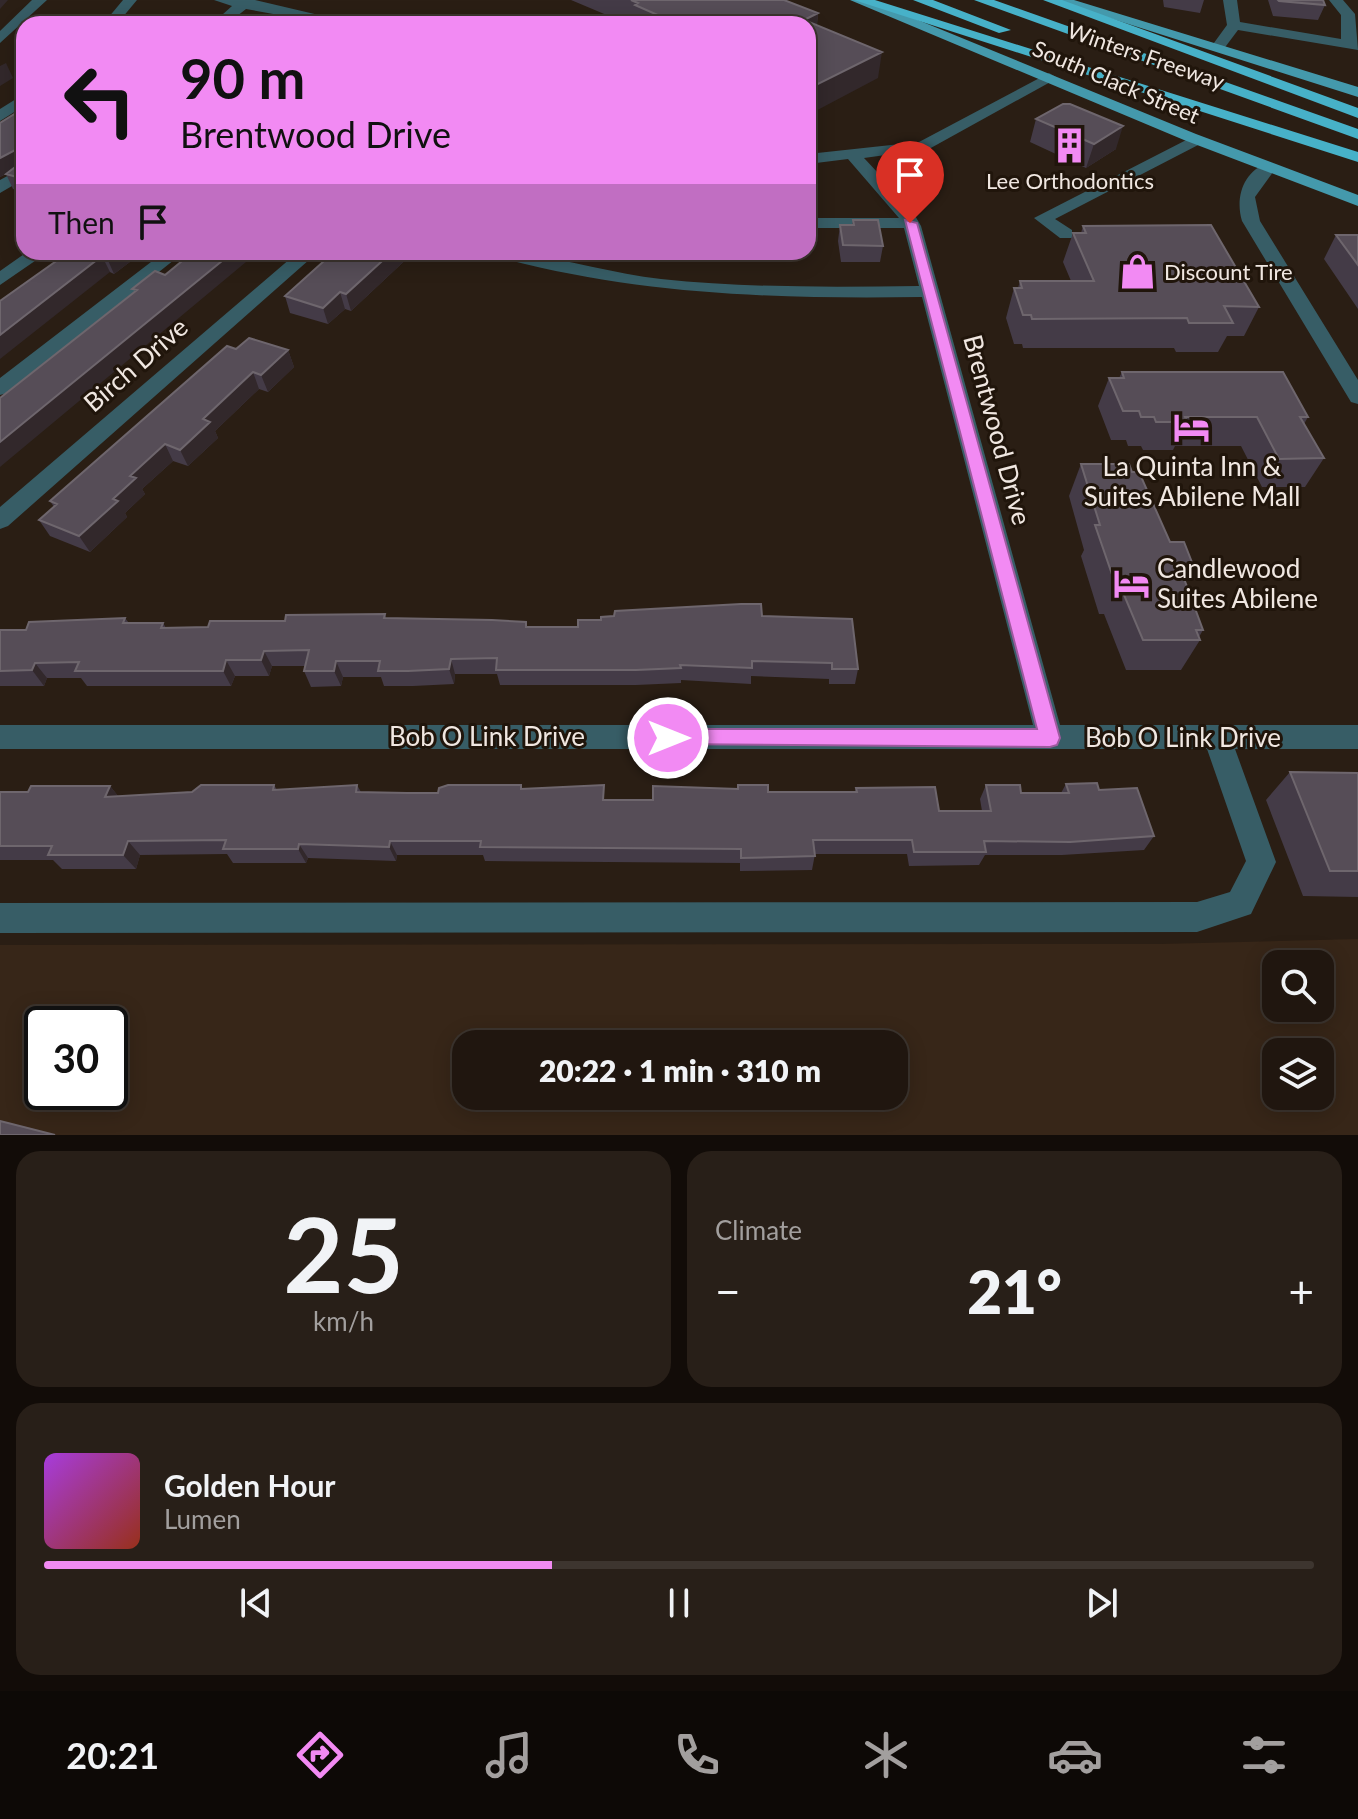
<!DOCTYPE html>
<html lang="en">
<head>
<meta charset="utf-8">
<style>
	body { margin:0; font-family:Lato,sans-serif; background:#281f18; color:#f1f3f6; height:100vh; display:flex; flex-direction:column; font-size:30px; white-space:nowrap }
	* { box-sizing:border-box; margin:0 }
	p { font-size:26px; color:#a29f9e }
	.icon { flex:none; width:44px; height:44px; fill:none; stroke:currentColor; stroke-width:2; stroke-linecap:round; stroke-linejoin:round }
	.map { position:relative; height:1135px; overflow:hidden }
	.details { display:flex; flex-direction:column; gap:16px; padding:16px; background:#120c08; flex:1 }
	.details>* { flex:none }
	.banner { position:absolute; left:16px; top:16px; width:800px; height:244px; border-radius:24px; box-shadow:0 4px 20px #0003,0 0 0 2px #3d352f; background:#f28af3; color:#111; overflow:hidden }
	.tools { position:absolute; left:1262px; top:950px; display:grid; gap:16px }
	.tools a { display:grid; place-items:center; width:72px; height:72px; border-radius:16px; background:#20160f; box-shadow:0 4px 20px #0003,0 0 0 2px #3d352f; font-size:40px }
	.speed { position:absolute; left:24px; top:1006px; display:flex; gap:16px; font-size:40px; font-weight:700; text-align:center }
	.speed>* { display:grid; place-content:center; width:104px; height:104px; border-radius:50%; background:#20160f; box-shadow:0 4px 20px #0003,0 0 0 2px #3d352f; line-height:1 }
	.speed .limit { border:4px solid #111; border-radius:12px; background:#fff; color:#111 }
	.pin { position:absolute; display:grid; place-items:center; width:68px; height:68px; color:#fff; margin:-82px -34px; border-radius:50% 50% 50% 0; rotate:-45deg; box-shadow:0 0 8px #0007 }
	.pin .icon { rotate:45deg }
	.me { position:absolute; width:88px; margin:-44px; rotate:90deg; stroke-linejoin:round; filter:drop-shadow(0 0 6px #0008) }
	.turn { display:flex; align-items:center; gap:28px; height:168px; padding:0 32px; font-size:36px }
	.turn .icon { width:104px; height:104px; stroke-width:2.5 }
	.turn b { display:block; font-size:56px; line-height:68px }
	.then { display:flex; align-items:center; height:76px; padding:0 32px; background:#0003; gap:16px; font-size:30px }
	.big { font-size:60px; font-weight:800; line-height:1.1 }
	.details .tile { flex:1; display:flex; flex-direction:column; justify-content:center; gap:12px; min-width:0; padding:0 28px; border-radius:24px; background:#281f18 }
	.details .dial { align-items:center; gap:0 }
	.dial b { font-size:104px; line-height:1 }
	.song { display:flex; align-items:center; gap:24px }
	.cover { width:96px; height:96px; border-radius:12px; background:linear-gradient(135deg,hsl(280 70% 55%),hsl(10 70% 35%)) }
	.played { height:8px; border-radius:4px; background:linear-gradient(90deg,#f28af3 40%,#3d352f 40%) }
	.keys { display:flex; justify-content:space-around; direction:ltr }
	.heat { display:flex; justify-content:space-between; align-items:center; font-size:44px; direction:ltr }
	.details .tiles { flex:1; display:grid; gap:16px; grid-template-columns:1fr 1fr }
	.tile:last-child { grid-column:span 2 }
	.trip { position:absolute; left:452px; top:1030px; width:456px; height:80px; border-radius:24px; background:#20160f; box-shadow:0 4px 20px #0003,0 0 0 2px #3d352f; font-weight:800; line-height:80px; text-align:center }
	.tabs { display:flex; height:128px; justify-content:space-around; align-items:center; background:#0d0906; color:#a29f9e }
	.tabs .icon { width:56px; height:56px }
	.tabs .selected { color:#f28af3 }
	.tabs b { font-size:36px; color:#f1f3f6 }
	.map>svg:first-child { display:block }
	.built { fill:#372618; fill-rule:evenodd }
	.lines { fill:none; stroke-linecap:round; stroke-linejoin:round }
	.minor { fill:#375d66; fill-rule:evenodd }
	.major { fill:#4499ac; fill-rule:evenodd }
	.highway { fill:#47b1c8; fill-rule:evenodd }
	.wall { fill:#443b47 }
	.shaded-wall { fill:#32282b }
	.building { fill:#564d57; stroke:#6e666d; stroke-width:2 }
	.route { fill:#f28af3; stroke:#9d5a9e; stroke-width:2 }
	.labels { text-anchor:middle; stroke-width:6; stroke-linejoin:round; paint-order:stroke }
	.far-street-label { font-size:22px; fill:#f0e7e1; stroke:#20150b }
	.far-poi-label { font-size:22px; fill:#f0e7e1; stroke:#20150b }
	.street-label { font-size:26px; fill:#f0e7e1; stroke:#20150b }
	.poi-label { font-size:26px; fill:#f0e7e1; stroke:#20150b }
</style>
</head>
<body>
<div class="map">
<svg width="1358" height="1135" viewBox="0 0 1358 1135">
	<rect width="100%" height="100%" fill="#2a1e14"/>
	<!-- built -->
	<path class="built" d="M1358,939v196h-1358v-190l1161,-1zM1276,964h44v44h-44zM42,1024h68v68h-68zM466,1044h428v52h-428zM1276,1052h44v44h-44z"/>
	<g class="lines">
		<!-- minor -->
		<path class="minor" d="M32,0h15l-47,43v-12z
			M123,0h14l-20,24h-14z
			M214,0h41l102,24h-29l-82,-15 -19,15h-15l20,-18z
			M1223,0h14l3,22 101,17v-24l-12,-15h14l12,14 3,36 -120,-20 -15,20h-10l-2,-3 16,-22z
			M1049,73l7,4 -2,3 -125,69 -65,9 46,49 11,19 139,499h298v24h-123l41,113 -25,52 -54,18 -1197,1v-30l1197,-1 33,-10 16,-31 -39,-112h-1207v-24h1033l-111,-428c-146,2 -287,-2 -428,-41l-3,-4c56,0 113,21 170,27 85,9 172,8 258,7l-15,-58h-96v-10h91l-51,-59 -40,5v-10l111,-12z
			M24,94v12l-24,15v-12z
			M1196,135l8,5 -2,3 -147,76 17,11v8h-12l-26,-20z
			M1268,163l8,5 -21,29 5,24 98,159v24l-7,-2 -109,-181c-7,-23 1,-50 26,-58z
			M24,167v12l-24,14v-13z
			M27,252h21l-48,33v-14z
			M164,252h20l-177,141 -7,2v-17z
			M298,252h20l-310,274 -8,3v-22z"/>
		<!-- major -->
		<path class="major" d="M850,0h19l327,134 162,61v11l-174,-66z
			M1053,0h21l284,87v10z"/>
		<!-- highway -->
		<path class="highway" d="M854,0h21l483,152v10z
			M913,0h20l78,30 -12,3z
			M974,0h20l364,129v10z
			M1043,0h19l296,108v10z"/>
	</g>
	<!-- wall -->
	<path class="wall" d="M571,0h213l34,13 -1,12 61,53 -70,-54h-180z
		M1163,0h41l-4,13 -36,-6z
		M1268,0h55l2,5 -7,15 -45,-4z
		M24,108v84l-11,-3 -7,-15 -6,3v-54z
		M1036,119l80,30 -30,19 -56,-26z
		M853,220l30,26 -3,16h-39l-3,-21 2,-16h12z
		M1083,226l176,81 -15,29h-17l-9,16h-42l-2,-4h-151l-1,-4h-8l-8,-26 8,-30h4l2,-7h51l-8,-19 10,-29h8z
		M1336,235h22v74l-34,-50z
		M69,252h74l-29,22z
		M334,252h80l-63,59 -6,-2 -17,15 -38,-11 -5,-17z
		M682,252h39l-2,6 -37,-3z
		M236,349l52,1 6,17 -26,25 -9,-3 -44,42 3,7 -30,28 -15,-5 -31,28 3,5 -20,19 2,4 -37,35 -40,-16 -11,-16 15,-13 -4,-6z
		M1122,372l186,45 -4,7 20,34 -19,29h-43l-21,-41h-66l-2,4h-30l-2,-4h-13l-2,-6h-15l-13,-34 11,-28h10z
		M1081,464l51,8 38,70 23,23 -9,15 19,50 -4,7 1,3 -19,30h-55l-22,-56h-5l-18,-58 3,-6 -15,-54z
		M385,614l1,4 141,9h51l184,-11 96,53 -3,15h-26v-5l-78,-3v8l-70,-4v3l-45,2h-136l-3,-11h-42l-1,10 -41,2h-29l-3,-9h-38l-2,9 -30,1 -7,-16 1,-5h-33l-3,10h-34l-4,10h-144l-6,-8h-34l-3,8h-44v-56h26l99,-12 4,5h34l3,5 42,-1z
		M1290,772l68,1v124l-55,-1 -37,-96z
		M1066,784l33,6 55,46 -10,14 -82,5h-77l-6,10 -70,1 -2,-12h-92l-3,16 -72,1v-8l-255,-2 -2,-6h-86l-1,6 -88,-3 -2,5h-73l-6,-9 -87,1 -4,14h-74l-9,-9h-53v-68h28l82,-6 8,10 74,-4 82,-7 3,5 80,-5 4,7 77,1 84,-4 84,11h47l115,-8h87l1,-4 83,23h43l-2,-12 6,-14 35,8h40z"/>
	<!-- shaded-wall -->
	<path class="shaded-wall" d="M0,0h8l-8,9z
		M818,13l-3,26 -11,-19z
		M882,52l-4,26 -70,37v-26z
		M6,63l7,15 -13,8v-20z
		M1123,126l-7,23 -30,19 8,-24z
		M17,149l7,15 -24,13v-19z
		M114,252h29l-29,22 -7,-16z
		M233,252h25l-258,215v-25z
		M392,252h22l-63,59 -5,-17z
		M102,256l8,16 -110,87v-24z
		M340,292l5,17 -17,15 -5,-16z
		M288,350l6,17 -26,25 -7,-17z
		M253,372l6,17 -44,42 3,7 -30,28 -8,-16 23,-31z
		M165,444l8,17 -31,28 3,5 -20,19 2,4 -37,35 -11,-16 34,-37 17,-23z
		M264,651l8,15 -3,10 -8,-16z
		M451,659l4,15 -1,10 -5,-15z
		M226,660l9,16 -4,10 -8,-15z
		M336,661l7,16 -2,9 -7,-15z
		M35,663l12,15 -3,8 -12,-16z
		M110,786l12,15 -17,-4z
		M128,841l12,14 -4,14 -13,-14z
		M390,841l7,14 -1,6 -7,-14z
		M299,844l9,14 -2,5 -8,-14z"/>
	<!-- building -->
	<path class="building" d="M631,0h153l34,13 -14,7 78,32 -74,37v-65h-130l-43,-19 3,-2z
		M1278,0h45l2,5 -46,-4z
		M1063,104h7l53,22 -29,18 -58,-25z
		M24,108v71l-18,-5 13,-10 -2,-15 -17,9v-35z
		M853,220h25l5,26 -40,-1 -3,-20h14z
		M1211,225l48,82 -35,-1 9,17h-44l-2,-5 -155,1 -1,-4h-8l-9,-27h8l-2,-7h74l-21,-48h13l-3,-7z
		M1336,235h22v30z
		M69,252h45l-7,6 -5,-2 -102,79v-34z
		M193,252h40l-233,190v-44l137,-108 -5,-1 23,-18 10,4z
		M334,252h58l-46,42 -6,-2 -17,16 -38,-12z
		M249,338l39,12 -27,25 -8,-3 -50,47 7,3 -30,28 -15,-6 -35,32 6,2 -23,21 5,2 -39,35 -40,-16 18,-16 -7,-3 177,-155 9,3z
		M1122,372h161l25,45h-8l24,41 -45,1 -22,-42h-72l2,5h-31l-2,-5h-13l-2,-6h-16l-14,-33h15z
		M1081,464h48l3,8h7l31,70h14l9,23h-14l24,65h-7l4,10h-57l-24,-57h-4l-20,-58h5z
		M741,604h20l1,12 90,3 6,50h-26v-6l-80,-2v7l-72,-3 1,3 -45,2h-140l1,-12 -46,1 -2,10 -41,2h-30l2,-10h-44l-2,10h-30l5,-21 -45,1 -3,9h-35l-3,11h-148l4,-9 -44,1 -3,7 -32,1v-41h26l3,-8 96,-4 -2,5h40l-2,5 47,-1 2,-6h75l1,-6 99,-1 -1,4 108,2 34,2v5h52v-7h23v-3l13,-1 1,-5z
		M1290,772l68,1v98h-28z
		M1097,783l2,7 38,-2 17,48 -84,6 -86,-1 2,11h-72l-2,-12h-99l2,16 -74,2v-9l-261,-2 1,-6h-91l-1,6 -90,-3 -1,5h-75l3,-9 -98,1 -5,14h-75l4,-9h-52v-54h28l3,-6h79l-5,11 87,-5 9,-7h73l-1,5 84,-5 -1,7 51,1h31l1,-5 9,-3h73v4l83,-4 -1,15h50v-14l85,3v-4h30v7h89l-1,-4 79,-1 4,24h52l-5,-26h34l1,8h48l-3,-9z
		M0,1121l55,14h-55z"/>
	<!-- route -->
	<path class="route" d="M905,220l12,3 143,515 -3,7 -7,2 -389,-3 -3,-6 3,-7 7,-2h369z"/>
	<!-- icons -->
	<defs>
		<symbol id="building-bare" viewBox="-9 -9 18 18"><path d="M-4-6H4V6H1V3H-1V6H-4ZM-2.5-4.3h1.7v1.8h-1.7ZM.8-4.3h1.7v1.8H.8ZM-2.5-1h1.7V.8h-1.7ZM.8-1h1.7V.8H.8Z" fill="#f28af3" stroke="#20150b" stroke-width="2.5" paint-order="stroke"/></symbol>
		<symbol id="shop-bare" viewBox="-9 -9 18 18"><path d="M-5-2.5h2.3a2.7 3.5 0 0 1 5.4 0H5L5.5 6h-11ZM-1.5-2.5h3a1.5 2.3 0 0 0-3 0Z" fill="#f28af3" stroke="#20150b" stroke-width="2.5" paint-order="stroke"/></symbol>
		<symbol id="hotel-bare" viewBox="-9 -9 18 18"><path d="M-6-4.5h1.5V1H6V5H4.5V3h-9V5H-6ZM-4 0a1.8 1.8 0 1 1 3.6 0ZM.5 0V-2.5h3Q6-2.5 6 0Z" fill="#f28af3" stroke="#20150b" stroke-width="2.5" paint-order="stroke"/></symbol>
	</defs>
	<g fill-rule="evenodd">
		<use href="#building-bare" x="1044" y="120" width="51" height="51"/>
		<use href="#shop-bare" x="1112" y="246" width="51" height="51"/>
		<use href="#hotel-bare" x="1166" y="402" width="51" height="51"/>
		<use href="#hotel-bare" x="1106" y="558" width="51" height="51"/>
	</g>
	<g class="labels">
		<!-- far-street labels -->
		<g class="far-street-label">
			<text transform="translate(1146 56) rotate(19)" y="8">Winters Freeway</text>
			<text transform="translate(1116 82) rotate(23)" y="8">South Clack Street</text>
		</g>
		<!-- far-poi labels -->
		<g class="far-poi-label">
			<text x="1070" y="189">Lee Orthodontics</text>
			<text x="1164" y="280" text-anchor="start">Discount Tire</text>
		</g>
		<!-- street labels -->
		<g class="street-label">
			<text transform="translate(136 365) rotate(-41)" y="9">Birch Drive</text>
			<text transform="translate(997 430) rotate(75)" y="9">Brentwood Drive</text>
			<text x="487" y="746">Bob O Link Drive</text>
			<text x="1183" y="747">Bob O Link Drive</text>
		</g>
		<!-- poi labels -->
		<g class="poi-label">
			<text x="1192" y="476">La Quinta Inn &amp;<tspan x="1192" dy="30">Suites Abilene Mall</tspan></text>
			<text x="1157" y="578" text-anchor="start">Candlewood<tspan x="1157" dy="30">Suites Abilene</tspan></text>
		</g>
	</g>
</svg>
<div class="tools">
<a><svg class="icon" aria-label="search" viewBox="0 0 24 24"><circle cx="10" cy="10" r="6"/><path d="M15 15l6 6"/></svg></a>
<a><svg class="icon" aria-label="layers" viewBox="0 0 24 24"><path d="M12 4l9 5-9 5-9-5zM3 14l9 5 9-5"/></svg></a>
</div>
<div class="speed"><div class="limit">30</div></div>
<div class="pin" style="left:910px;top:223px;background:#d93025"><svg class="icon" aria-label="arrive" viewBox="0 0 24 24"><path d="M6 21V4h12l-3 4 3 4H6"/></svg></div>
<svg class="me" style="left:668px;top:738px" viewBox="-20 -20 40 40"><circle r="17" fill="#f28af3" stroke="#fff" stroke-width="3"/><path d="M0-11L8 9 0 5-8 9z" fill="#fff"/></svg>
<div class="trip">20:22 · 1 min · 310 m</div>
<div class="banner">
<div class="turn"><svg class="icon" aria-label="left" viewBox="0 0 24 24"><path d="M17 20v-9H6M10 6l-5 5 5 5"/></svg><div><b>90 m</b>Brentwood Drive</div></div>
<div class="then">Then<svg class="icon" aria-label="arrive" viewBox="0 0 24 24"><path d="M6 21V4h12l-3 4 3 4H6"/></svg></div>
</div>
</div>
<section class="details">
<div class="tiles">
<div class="tile dial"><b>25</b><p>km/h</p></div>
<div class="tile"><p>Climate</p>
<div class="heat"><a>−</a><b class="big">21°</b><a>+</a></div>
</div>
<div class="tile">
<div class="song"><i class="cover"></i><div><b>Golden Hour</b><p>Lumen</p></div></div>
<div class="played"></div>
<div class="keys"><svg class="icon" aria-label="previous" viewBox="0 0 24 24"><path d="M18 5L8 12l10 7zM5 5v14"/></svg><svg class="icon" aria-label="pause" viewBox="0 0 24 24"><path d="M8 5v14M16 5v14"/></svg><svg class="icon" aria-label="next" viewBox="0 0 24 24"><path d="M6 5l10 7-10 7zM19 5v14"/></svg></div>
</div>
</div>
</section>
<nav class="tabs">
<b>20:21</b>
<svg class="icon selected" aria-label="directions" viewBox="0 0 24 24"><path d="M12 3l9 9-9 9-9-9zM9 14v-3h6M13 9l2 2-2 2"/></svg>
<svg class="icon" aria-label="music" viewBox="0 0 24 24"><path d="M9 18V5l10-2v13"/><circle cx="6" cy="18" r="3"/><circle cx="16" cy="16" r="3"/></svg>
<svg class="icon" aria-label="phone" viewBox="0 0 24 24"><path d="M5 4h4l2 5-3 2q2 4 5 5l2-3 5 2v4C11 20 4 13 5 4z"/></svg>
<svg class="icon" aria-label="climate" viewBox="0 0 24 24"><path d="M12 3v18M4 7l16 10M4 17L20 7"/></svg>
<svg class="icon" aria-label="car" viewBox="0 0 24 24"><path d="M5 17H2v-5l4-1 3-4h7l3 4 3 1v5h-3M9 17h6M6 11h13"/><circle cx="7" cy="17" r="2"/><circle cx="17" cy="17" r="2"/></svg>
<svg class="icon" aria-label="filters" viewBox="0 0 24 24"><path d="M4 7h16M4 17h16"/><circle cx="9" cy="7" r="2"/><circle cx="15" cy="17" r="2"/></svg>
</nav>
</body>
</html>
